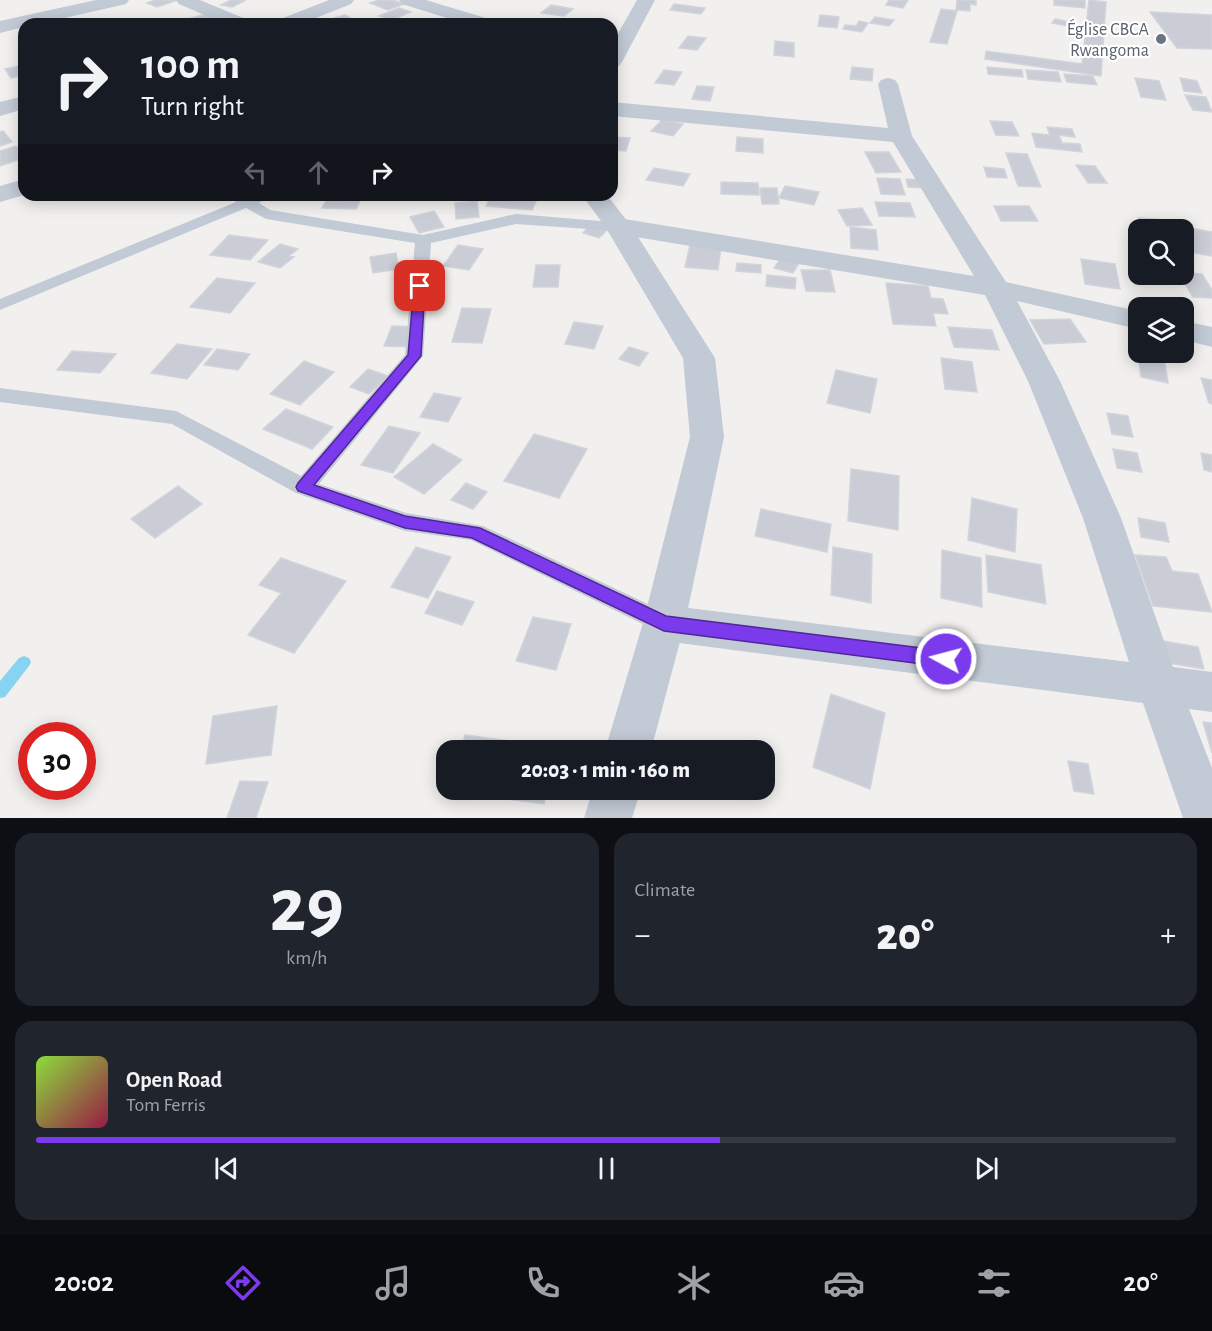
<!DOCTYPE html>
<html lang="en">
<head>
<meta charset="utf-8">
<style>
	body { margin:0; font-family:"Alegreya Sans",sans-serif; background:#20242c; color:#f1f3f6; height:100vh; display:flex; flex-direction:column; font-size:22px; white-space:nowrap }
	* { box-sizing:border-box; margin:0 }
	p { font-size:20px; color:#9ea1a6 }
	.icon { flex:none; width:33px; height:33px; fill:none; stroke:currentColor; stroke-width:2; stroke-linecap:round; stroke-linejoin:round }
	.map { position:relative; height:818px; overflow:hidden }
	.side { display:flex; flex-direction:column; gap:15px; padding:15px; background:#0d0f14; flex:1 }
	.side>* { flex:none }
	.banner { position:absolute; left:18px; top:18px; width:600px; height:183px; border-radius:18px; box-shadow:0 3px 15px #0003; background:#171b24; color:#f1f3f6; overflow:hidden }
	.buttons { position:absolute; left:1128px; top:219px; display:grid; gap:12px }
	.buttons a { display:grid; place-items:center; width:66px; height:66px; border-radius:12px; background:#171b24; box-shadow:0 3px 15px #0003; font-size:30px }
	.speed { position:absolute; left:18px; top:722px; display:flex; gap:12px; font-size:30px; font-weight:700; text-align:center }
	.speed>* { display:grid; place-content:center; width:78px; height:78px; border-radius:50%; background:#171b24; box-shadow:0 3px 15px #0003; line-height:1 }
	.speed .limit { border:9px solid #d22; background:#fff; color:#111 }
	.pin { position:absolute; display:grid; place-items:center; width:51px; height:51px; color:#fff; margin:-26px; border-radius:12px; box-shadow:0 3px 9px #0006 }
	.me { position:absolute; width:66px; margin:-33px; rotate:277deg; stroke-linejoin:round; filter:drop-shadow(0 0 4px #0008) }
	.turn { display:flex; align-items:center; gap:21px; height:126px; padding:0 24px; font-size:27px }
	.turn .icon { width:78px; height:78px; stroke-width:2.5 }
	.turn b { display:block; font-size:42px; line-height:51px }
	.lanes { display:flex; align-items:center; height:57px; padding:0 24px; background:#0003; justify-content:center; gap:30px; direction:ltr }
	.lanes .off { opacity:.35 }
	.big { font-size:45px; font-weight:800; line-height:1.1 }
	.side .widget { flex:1; display:flex; flex-direction:column; justify-content:center; gap:9px; min-width:0; padding:0 21px; border-radius:18px; background:#20242c }
	.side .dial { align-items:center; gap:0 }
	.dial b { font-size:78px; line-height:1 }
	.song { display:flex; align-items:center; gap:18px }
	.cover { width:72px; height:72px; border-radius:9px; background:linear-gradient(135deg,hsl(90 70% 55%),hsl(340 70% 35%)) }
	.played { height:6px; border-radius:3px; background:linear-gradient(90deg,#7c3aed 60%,#363941 60%) }
	.keys { display:flex; justify-content:space-around; direction:ltr }
	.heat { display:flex; justify-content:space-between; align-items:center; font-size:33px; direction:ltr }
	.side .tiles { flex:1; display:grid; gap:15px; grid-template-columns:1fr 1fr }
	.widget:last-child { grid-column:span 2 }
	.trip { position:absolute; left:436px; top:740px; width:339px; height:60px; border-radius:18px; background:#171b24; box-shadow:0 3px 15px #0003; font-weight:800; line-height:60px; text-align:center }
	.dock { display:flex; height:96px; justify-content:space-around; align-items:center; background:#090b0e; color:#9ea1a6 }
	.dock .icon { width:42px; height:42px }
	.dock .current { color:#7c3aed }
	.dock b { font-size:27px; color:#f1f3f6 }
	.map>svg:first-child { display:block }
	.lines { fill:none; stroke-linecap:round; stroke-linejoin:round }
	.stream { fill:#86d4f1; fill-rule:evenodd }
	.building { fill:#cacdd5; stroke:#d2d4db; stroke-width:1.5 }
	.service { fill:#c1cad5; fill-rule:evenodd }
	.minor { fill:#c1cad5; fill-rule:evenodd }
	.tertiary { fill:#c1cad5; fill-rule:evenodd }
	.route { fill:#7c3aed; stroke:#51269a; stroke-width:1.5 }
	.worship-dot { fill:#6b7280; stroke:#fff; stroke-width:2 }
	.labels { text-anchor:middle; stroke-width:4.5; stroke-linejoin:round; paint-order:stroke }
	.far-worship-label { font-size:18px; fill:#5b616d; stroke:#fff; text-anchor:end }
</style>
</head>
<body>
<div class="map">
<svg width="1212" height="818" viewBox="0 0 1212 818">
	<rect width="100%" height="100%" fill="#f2efef"/>
	<g class="lines">
		<!-- stream -->
		<path class="stream" d="M24,656l5,2 2,4 -2,4 -24,31 -5,1v-17l19,-23z"/>
	</g>
	<!-- building -->
	<path class="building" d="M155,0h23l-21,7 -10,-4z
		M231,0h15l-14,7 -11,-2z
		M379,0h14l11,4 -16,6 -18,-7z
		M889,0h19l-5,8 -17,-3z
		M957,0h19v5l-6,-1v7l-14,-1z
		M1054,0h31v8l-31,-3z
		M1089,0l17,2 -5,74 -116,-17 1,-8 96,13z
		M674,4l31,4 -4,6 -31,-4z
		M551,5l22,4 -9,7 -23,-3z
		M399,8l12,4 -20,8 -12,-4z
		M941,9l16,2 -10,33 -17,-2z
		M1150,12l62,3v34l-35,-1z
		M210,13l9,7 -15,4h-20l-4,-3z
		M345,15l14,8 -24,1 -7,-4z
		M820,15l19,2 -2,11 -19,-2z
		M63,16l9,8 -32,-2z
		M875,17l19,3 -5,6 -19,-3z
		M449,18l12,5 -28,1z
		M1055,19l20,4 -2,4 -21,-4z
		M859,21l9,2 -6,9 -19,-3 2,-4 11,1z
		M688,36l18,2 -9,12 -18,-2z
		M775,41l19,2v14l-20,-2z
		M24,65v10l-13,3 -6,-9z
		M852,67l21,2 -1,12 -22,-2z
		M987,67l35,3 1,7 -35,-3z
		M664,70l18,2 -8,13 -19,-2z
		M1026,70l32,2 3,10 -33,-3z
		M1064,74l29,2 4,9 -30,-3z
		M1135,78l24,3 7,19 -25,-3z
		M1180,78l17,3 5,12 -18,-2z
		M697,86l17,1 -4,14 -18,-2z
		M1185,95l21,2 6,15 -19,-2z
		M662,120l21,4 -10,12 -22,-5z
		M990,121l22,1 7,14 -23,-1z
		M1047,127l25,2 3,8 -16,-2 3,8 18,1 2,8 -46,-5 -4,-14 18,2z
		M3,131l9,11 -12,4v-14z
		M612,137l18,1 -4,13 -14,-1z
		M737,137l26,2v14l-27,-2z
		M16,146l8,7v5l-24,8v-15z
		M865,152h24l12,20 -25,1z
		M1006,153l21,1 14,33 -23,-1z
		M1076,165l19,1 12,17h-19z
		M984,167l20,2 3,9 -20,-1z
		M654,168l36,6 -7,12 -37,-6z
		M877,178l23,1 5,16 -24,-1z
		M906,179l19,1 2,8 -19,-1z
		M721,182l37,1 1,12 -38,-1z
		M785,186l34,6 -5,13 -35,-7z
		M760,188h17l2,16h-17z
		M329,195h34l-7,14 -34,-1z
		M491,195h23l24,2 -6,13 -46,-4z
		M477,201l2,16 -23,2 -1,-16z
		M875,202l35,1 5,14 -36,-1z
		M994,206h35l9,15h-37z
		M862,208l10,17 -25,1 -9,-16z
		M434,211l10,16 -25,6 -9,-16z
		M1139,218l26,2 6,10h-26z
		M591,224l17,5 -9,9 -16,-5z
		M1179,226l33,6v24l-28,-5v-21h-4z
		M850,227l26,3 2,20 -27,-2z
		M229,235l39,5 -18,20 -40,-5z
		M280,244l18,5 -9,7 5,1 -14,11 -22,-6z
		M458,245l25,4 -14,21 -26,-4z
		M690,245l31,2 -3,23 -33,-3z
		M396,253l3,16 -26,4 -3,-16z
		M781,258l18,5 -6,10 -19,-5z
		M1081,259l34,5 5,25 -35,-5z
		M737,263l24,2v8l-25,-2z
		M536,265h24l-2,22h-25z
		M801,270h29l5,22 -29,-1z
		M1184,273l18,1 10,16v8l-19,-1 -14,-23z
		M767,275l29,3 -1,11 -29,-3z
		M217,278l38,5 -25,30 -40,-6z
		M886,283l42,3 3,12 12,1 5,15 -15,-1 3,13 -43,-2z
		M462,308l29,1 -9,34 -30,-1z
		M1070,319l16,23 -42,2 -14,-24z
		M574,322l29,4 -9,23 -29,-5z
		M392,326l29,1 -7,20 -30,-1z
		M948,327l44,3 7,20 -45,-3z
		M177,344l35,5 -25,30 -36,-6z
		M629,347l19,6 -9,13 -20,-7z
		M217,349l33,5 -12,16 -34,-5z
		M72,351l44,3 -16,19 -43,-3z
		M1138,354l26,4 4,25 -27,-6z
		M941,358l31,4 5,30 -32,-3z
		M304,361l30,11 -34,33 -30,-11z
		M368,369l20,7 -19,18 -19,-7z
		M836,370l41,9 -7,34 -43,-10z
		M1201,378l11,2v24l-3,-1z
		M434,393l27,5 -13,24 -28,-5z
		M286,409l47,18 -21,22 -49,-20z
		M1107,413l21,3 5,21 -21,-3z
		M389,426l31,7 -27,40 -32,-8z
		M534,434l53,15 -28,49 -55,-17z
		M433,444l29,16 -38,34 -30,-17z
		M1113,449l24,4 5,19 -25,-4z
		M1201,453l11,2v17l-8,-2z
		M851,469l48,7 -1,54 -50,-9z
		M466,483l21,9 -14,17 -22,-9z
		M178,486l24,18 -47,34 -24,-19z
		M972,498l45,11 -2,43 -47,-12z
		M761,509l70,15 -4,28 -72,-16z
		M1138,518l27,5 4,19 -28,-5z
		M416,547l35,10 -23,41 -37,-11z
		M833,547l39,7 -1,49 -40,-8z
		M942,550l39,8 1,49 -41,-9z
		M986,555l55,10 5,39 -58,-12z
		M1135,555l31,2 6,14 26,3 14,38 -59,-6z
		M281,558l65,23 -52,72 -46,-18 33,-42 -22,-8z
		M437,591l37,11 -12,23 -37,-12z
		M533,617l38,7 -15,46 -40,-9z
		M1163,641l35,6 6,22 -35,-6z
		M831,694l54,19 -15,76 -57,-22z
		M277,706l-6,49 -65,9 7,-48z
		M1203,722l9,1v30z
		M465,735l90,12 -1,3h-93z
		M1068,761l20,3 6,30 -20,-3z
		M240,781l28,1 -12,36h-29z
		M451,789h96l-3,15 -94,-13z"/>
	<g class="lines">
		<!-- service -->
		<path class="service" d="M228,195h44l-13,8 11,7 153,25 93,-21 107,9 3,3 -8,5 -102,-7 -85,19 -8,113 -104,128 87,29 77,13 190,90 3,7 -3,7 -9,3 -9,-3 -184,-90 -66,-9 -109,-38 -124,-69 -172,-22v-14l176,23 125,65 104,-121 10,-112 -149,-24 -20,-11 -246,102v-11l236,-97z"/>
		<!-- minor -->
		<path class="minor" d="M96,0h33l-3,4 -88,20h-14v3l-24,6v-12z
			M176,0h24l48,20 2,4h-25l-46,-20z
			M329,0h25l-3,4 -50,20h-25l2,-4z
			M399,0h27l66,20 2,4h-28l-64,-20z
			M888,78l7,2 3,4 14,52 94,146 132,29v18l-121,-28 43,80 61,137 52,149 39,5v40l-23,-3 23,59v50h-29l-40,-115 -479,-62 -15,-5 -6,-13 6,-13 15,-5 465,57 -46,-144 -55,-137 -43,-86 -367,-61 -9,-2 -4,-6 4,-6 9,-2 356,58 -81,-134 -281,-26v-14l276,26 -10,-44 3,-4z
			M24,96v13l-24,7v-14z
			M24,179v16l-24,7v-16z
			M1184,321l28,6v20l-28,-7z"/>
		<!-- tertiary -->
		<path class="tertiary" d="M637,0h18l-33,62 -3,4 -7,2v-24z
			M582,195h25l24,31 84,132 9,79 -39,186 -34,127h-46l38,-127 47,-186 -7,-79 -77,-130z
			M593,789h48l-9,29h-48z"/>
	</g>
	<!-- route -->
	<path class="route" d="M420,283l5,3 -4,70 -107,129 91,31 75,12 186,88 280,35 7,2 2,6 -2,5 -7,3 -282,-36 -192,-93 -67,-10 -107,-37 -2,-4 2,-4 110,-128 6,-69z"/>
	<!-- markers -->
	<circle class="worship-dot" cx="1161" cy="39" r="6"/>
	<g class="labels">
		<!-- far-worship labels -->
		<g class="far-worship-label">
			<text x="1149" y="35">Église CBCA<tspan x="1149" dy="21">Rwangoma</tspan></text>
		</g>
	</g>
</svg>
<div class="buttons">
<a><svg class="icon" aria-label="search" viewBox="0 0 24 24"><circle cx="10" cy="10" r="6"/><path d="M15 15l6 6"/></svg></a>
<a><svg class="icon" aria-label="layers" viewBox="0 0 24 24"><path d="M12 4l9 5-9 5-9-5zM3 14l9 5 9-5"/></svg></a>
</div>
<div class="speed"><div class="limit">30</div></div>
<div class="pin" style="left:420px;top:286px;background:#d93025"><svg class="icon" aria-label="arrive" viewBox="0 0 24 24"><path d="M6 21V4h12l-3 4 3 4H6"/></svg></div>
<svg class="me" style="left:946px;top:659px" viewBox="-20 -20 40 40"><circle r="17" fill="#7c3aed" stroke="#fff" stroke-width="3"/><path d="M0-11L8 9 0 5-8 9z" fill="#fff"/></svg>
<div class="trip">20:03 · 1 min · 160 m</div>
<div class="banner">
<div class="turn"><svg class="icon" aria-label="right" viewBox="0 0 24 24"><path d="M7 20v-9h11M14 6l5 5-5 5"/></svg><div><b>100 m</b>Turn right</div></div>
<div class="lanes"><svg class="icon off" aria-label="left" viewBox="0 0 24 24"><path d="M17 20v-9H6M10 6l-5 5 5 5"/></svg><svg class="icon off" aria-label="ahead" viewBox="0 0 24 24"><path d="M12 20V5M6 11l6-6 6 6"/></svg><svg class="icon" aria-label="right" viewBox="0 0 24 24"><path d="M7 20v-9h11M14 6l5 5-5 5"/></svg></div>
</div>
</div>
<section class="side">
<div class="tiles">
<div class="widget dial"><b>29</b><p>km/h</p></div>
<div class="widget"><p>Climate</p>
<div class="heat"><a>−</a><b class="big">20°</b><a>+</a></div>
</div>
<div class="widget">
<div class="song"><i class="cover"></i><div><b>Open Road</b><p>Tom Ferris</p></div></div>
<div class="played"></div>
<div class="keys"><svg class="icon" aria-label="previous" viewBox="0 0 24 24"><path d="M18 5L8 12l10 7zM5 5v14"/></svg><svg class="icon" aria-label="pause" viewBox="0 0 24 24"><path d="M8 5v14M16 5v14"/></svg><svg class="icon" aria-label="next" viewBox="0 0 24 24"><path d="M6 5l10 7-10 7zM19 5v14"/></svg></div>
</div>
</div>
</section>
<nav class="dock">
<b>20:02</b>
<svg class="icon current" aria-label="directions" viewBox="0 0 24 24"><path d="M12 3l9 9-9 9-9-9zM9 14v-3h6M13 9l2 2-2 2"/></svg>
<svg class="icon" aria-label="music" viewBox="0 0 24 24"><path d="M9 18V5l10-2v13"/><circle cx="6" cy="18" r="3"/><circle cx="16" cy="16" r="3"/></svg>
<svg class="icon" aria-label="phone" viewBox="0 0 24 24"><path d="M5 4h4l2 5-3 2q2 4 5 5l2-3 5 2v4C11 20 4 13 5 4z"/></svg>
<svg class="icon" aria-label="climate" viewBox="0 0 24 24"><path d="M12 3v18M4 7l16 10M4 17L20 7"/></svg>
<svg class="icon" aria-label="car" viewBox="0 0 24 24"><path d="M5 17H2v-5l4-1 3-4h7l3 4 3 1v5h-3M9 17h6M6 11h13"/><circle cx="7" cy="17" r="2"/><circle cx="17" cy="17" r="2"/></svg>
<svg class="icon" aria-label="filters" viewBox="0 0 24 24"><path d="M4 7h16M4 17h16"/><circle cx="9" cy="7" r="2"/><circle cx="15" cy="17" r="2"/></svg>
<b>20°</b>
</nav>
</body>
</html>
